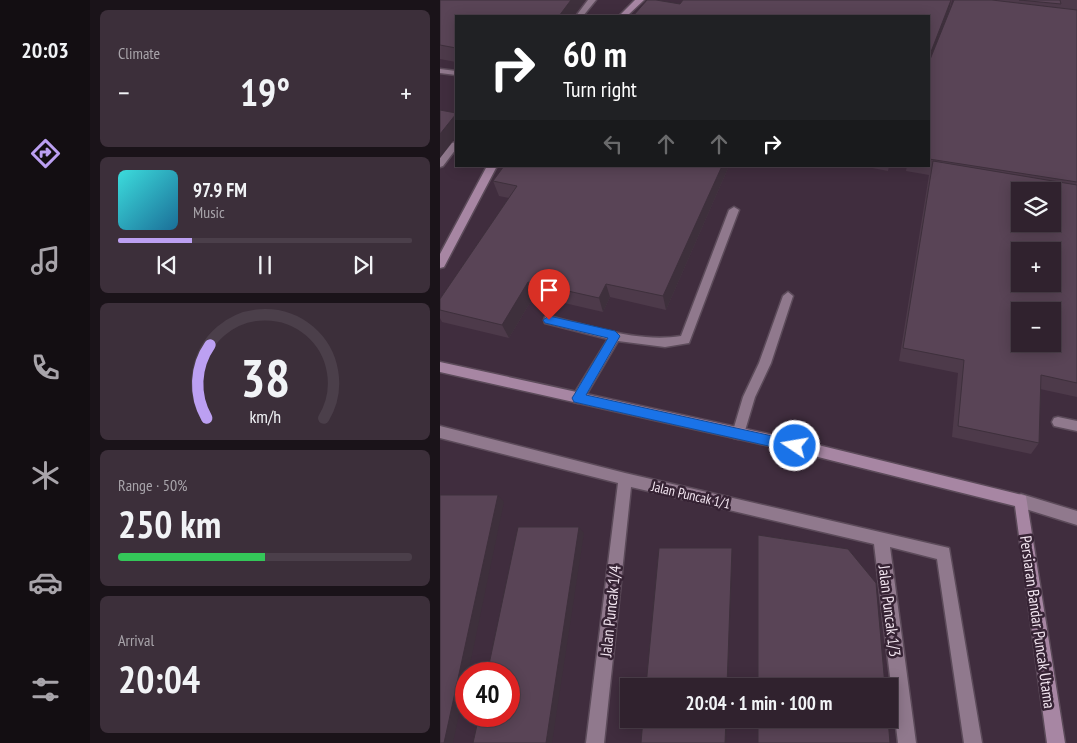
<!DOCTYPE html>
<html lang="en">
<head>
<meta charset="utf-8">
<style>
	body { margin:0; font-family:"PT Sans Narrow",sans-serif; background:#3c2f3a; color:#f1f3f6; height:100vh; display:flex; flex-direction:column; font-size:19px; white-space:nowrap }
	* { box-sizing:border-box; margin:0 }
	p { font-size:16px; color:#a8a4aa }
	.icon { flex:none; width:28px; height:28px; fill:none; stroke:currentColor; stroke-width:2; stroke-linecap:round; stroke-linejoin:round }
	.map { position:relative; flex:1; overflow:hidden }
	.details { display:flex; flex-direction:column; gap:10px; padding:10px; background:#1a1319; width:350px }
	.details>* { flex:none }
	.hud { position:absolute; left:15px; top:15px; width:475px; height:152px; border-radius:0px; box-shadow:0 2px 12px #0003,0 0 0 1px #4b3f4a; background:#202124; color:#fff; overflow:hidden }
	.controls { position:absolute; left:571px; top:182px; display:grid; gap:10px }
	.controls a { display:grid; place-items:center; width:50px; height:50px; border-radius:0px; background:#30222e; box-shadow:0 2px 12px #0003,0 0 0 1px #4b3f4a; font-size:25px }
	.speed { position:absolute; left:15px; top:662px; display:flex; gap:10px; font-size:25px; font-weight:700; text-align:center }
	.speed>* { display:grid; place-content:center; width:65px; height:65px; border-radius:50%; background:#30222e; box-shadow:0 2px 12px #0003,0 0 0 1px #4b3f4a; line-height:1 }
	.speed .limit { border:8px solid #d22; background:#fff; color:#111 }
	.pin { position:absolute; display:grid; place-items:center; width:42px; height:42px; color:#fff; margin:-51px -21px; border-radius:50% 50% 50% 0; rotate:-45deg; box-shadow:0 0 5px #0007 }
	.pin .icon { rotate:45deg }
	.me { position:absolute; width:55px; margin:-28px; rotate:282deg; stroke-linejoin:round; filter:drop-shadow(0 0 4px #0008) }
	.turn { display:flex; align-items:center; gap:18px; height:105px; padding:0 25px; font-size:22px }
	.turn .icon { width:65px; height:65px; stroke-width:2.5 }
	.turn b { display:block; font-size:35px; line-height:42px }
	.lanes { display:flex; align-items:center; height:48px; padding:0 25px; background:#0003; justify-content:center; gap:25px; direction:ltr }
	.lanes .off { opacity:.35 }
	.big { font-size:38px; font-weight:700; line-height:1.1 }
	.details .widget { flex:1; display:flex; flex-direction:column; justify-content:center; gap:8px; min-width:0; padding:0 18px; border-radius:8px; background:#3c2f3a }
	.details .dial { align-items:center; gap:0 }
	.dial svg { height:130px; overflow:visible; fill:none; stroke:#4b3f4a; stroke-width:7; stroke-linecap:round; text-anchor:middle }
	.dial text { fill:#f1f3f6; stroke:none }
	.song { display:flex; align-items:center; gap:15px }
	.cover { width:60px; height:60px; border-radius:8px; background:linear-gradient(135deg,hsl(180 70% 55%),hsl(200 70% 35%)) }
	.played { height:5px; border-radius:2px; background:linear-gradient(90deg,#bca0f2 25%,#4b3f4a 25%) }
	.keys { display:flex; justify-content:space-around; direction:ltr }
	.heat { display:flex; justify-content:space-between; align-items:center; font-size:28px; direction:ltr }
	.charge { height:8px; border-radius:4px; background:linear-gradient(90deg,#34c759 50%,#4b3f4a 0) }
	.trip { position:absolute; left:180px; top:678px; width:278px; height:50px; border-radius:0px; background:#30222e; box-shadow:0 2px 12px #0003,0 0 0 1px #4b3f4a; font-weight:700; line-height:50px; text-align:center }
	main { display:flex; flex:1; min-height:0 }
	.tabs { display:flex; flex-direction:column; width:90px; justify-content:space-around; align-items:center; background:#130e12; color:#a8a4aa }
	.tabs .icon { width:35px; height:35px }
	.tabs .on { color:#bca0f2 }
	.tabs b { font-size:22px; color:#f1f3f6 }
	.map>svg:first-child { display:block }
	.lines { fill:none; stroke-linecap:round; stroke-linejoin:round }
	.lane-casing { stroke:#5c4b5a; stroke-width:3 }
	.street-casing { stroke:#5c4b5a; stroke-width:3 }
	.secondary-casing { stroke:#5c4b5a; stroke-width:3 }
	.lane { fill:#90798d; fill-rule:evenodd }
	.street { fill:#90798d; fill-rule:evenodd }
	.secondary { fill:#a786a3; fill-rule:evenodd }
	.wall { fill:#4d3a4a }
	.shaded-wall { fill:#3e303c }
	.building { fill:#594456; stroke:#3e303c; fill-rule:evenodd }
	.route { fill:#1a73e8; stroke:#114b97 }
	.labels { text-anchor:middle; stroke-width:5; stroke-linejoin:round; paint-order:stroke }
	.street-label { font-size:14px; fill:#f3e6f1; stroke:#362334 }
	.near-street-label { font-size:16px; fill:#f3e6f1; stroke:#362334 }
</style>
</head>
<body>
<main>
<nav class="tabs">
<b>20:03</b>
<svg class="icon on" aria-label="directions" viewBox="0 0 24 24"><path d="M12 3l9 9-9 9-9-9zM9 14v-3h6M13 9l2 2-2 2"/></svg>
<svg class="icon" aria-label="music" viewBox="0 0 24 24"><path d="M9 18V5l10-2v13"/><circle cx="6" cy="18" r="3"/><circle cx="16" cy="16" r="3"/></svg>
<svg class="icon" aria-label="phone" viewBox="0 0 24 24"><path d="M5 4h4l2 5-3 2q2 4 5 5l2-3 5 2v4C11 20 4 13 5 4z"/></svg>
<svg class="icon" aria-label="climate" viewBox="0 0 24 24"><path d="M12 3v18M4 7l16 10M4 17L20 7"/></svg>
<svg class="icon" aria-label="car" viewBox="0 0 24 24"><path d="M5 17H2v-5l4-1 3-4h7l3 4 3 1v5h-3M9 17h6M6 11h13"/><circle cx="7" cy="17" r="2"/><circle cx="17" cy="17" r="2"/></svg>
<svg class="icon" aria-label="filters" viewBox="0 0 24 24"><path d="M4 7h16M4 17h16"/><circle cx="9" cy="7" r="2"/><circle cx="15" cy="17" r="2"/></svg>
</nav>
<section class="details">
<div class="widget"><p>Climate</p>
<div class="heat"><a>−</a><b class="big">19°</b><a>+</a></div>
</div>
<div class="widget">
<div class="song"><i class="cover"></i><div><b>97.9 FM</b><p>Music</p></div></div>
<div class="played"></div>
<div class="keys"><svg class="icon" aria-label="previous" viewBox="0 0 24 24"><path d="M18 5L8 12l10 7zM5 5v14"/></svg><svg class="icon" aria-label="pause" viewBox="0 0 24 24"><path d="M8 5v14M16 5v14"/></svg><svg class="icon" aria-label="next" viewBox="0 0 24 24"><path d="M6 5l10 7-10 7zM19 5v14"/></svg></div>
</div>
<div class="widget dial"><svg viewBox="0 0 100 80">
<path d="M14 69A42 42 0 1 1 86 69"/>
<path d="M14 69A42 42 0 0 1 16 24" stroke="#bca0f2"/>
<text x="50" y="56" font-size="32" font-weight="700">38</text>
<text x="50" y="72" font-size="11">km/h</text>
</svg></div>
<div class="widget"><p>Range · 50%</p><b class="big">250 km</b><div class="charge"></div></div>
<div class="widget"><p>Arrival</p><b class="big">20:04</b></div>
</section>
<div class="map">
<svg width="637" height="743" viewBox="0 0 637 743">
	<rect width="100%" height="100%" fill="#402d3e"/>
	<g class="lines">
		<defs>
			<path id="lane" d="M148,0h8l-13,16h-7z
				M0,69l16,2v4l-16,-2z
				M16,142v7l-13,17 -3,1v-9l12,-15z
				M294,207l5,3 -50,133 -24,4 -47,-6 -36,61 -4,1 -4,-1 -2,-4 2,-4 34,-55 -63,-16 -1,-3 1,-3 4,-1c42,10 89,27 132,20l48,-126z
				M348,292l5,4 -22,67 -16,34 -11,37 -2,4 -4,1 -4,-1 -2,-4 11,-37 16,-34 24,-67z
				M618,417l19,4v10l-23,-5 -2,-4 2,-4z"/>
			<path id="street" d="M0,426l185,47 324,75 33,195h-18l-27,-184 -47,-12 26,196h-18l-24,-199 -243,-57 -27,256h-18l32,-260 -178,-45z
				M581,494l56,17v14l-61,-19 -2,-5 2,-5z"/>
			<path id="secondary" d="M195,0h9l-17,16h-8z
				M47,166h10l-53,101 -4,1v-14z
				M0,362l374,82 212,52 39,247h-18l-32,-237 -201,-50 -374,-84z"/>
		</defs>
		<!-- lane casing -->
		<use href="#lane" class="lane-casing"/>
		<!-- street casing -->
		<use href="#street" class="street-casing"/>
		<!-- secondary casing -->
		<use href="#secondary" class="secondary-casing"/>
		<!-- lane -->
		<use href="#lane" class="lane"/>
		<!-- street -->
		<use href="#street" class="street"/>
		<!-- secondary -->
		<use href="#secondary" class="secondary"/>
	</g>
	<!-- wall -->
	<path class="wall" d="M0,0h145l-12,16h-117v46l-16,-3z
		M243,0h269l-3,12 -9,22 14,-34h123v397l-37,-8 -1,54 -8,11 -79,-17 6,-64 -59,-12 30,-186 -23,-4 1,-5h22v-150l-249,-12z
		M289,166l-63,144 -56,-13 -7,15 -69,-16 -25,42 -67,-16 -2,-4v-19l69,-101 -10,-2 -6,-15z
		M422,166h27l-1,5z"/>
	<!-- shaded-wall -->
	<path class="shaded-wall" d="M131,0h14l-12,16h-14z
		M511,0l-2,12 -20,51v-6z
		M16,114v23l-16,21v-24z
		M282,166h7l-63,144 -3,-14z
		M88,282l6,14 -25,42 -7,-13z
		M166,284l4,13 -7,15 -4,-14z
		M58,495l6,7 -36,172h-2v7l-13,62h-9z
		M139,527l5,6 -32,210h-6z
		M292,548v6l-4,132h-1z
		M286,719h1l-1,24h-1z"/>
	<!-- building -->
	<path class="building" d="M0,0h131l-12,16h-103v32l-16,-3z
		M207,0h9l24,4 3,-4h268l-22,57v-41h-296z
		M514,0h38l85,10v172l-148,-23v-97z
		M579,0h41l1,4z
		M0,110l16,3v1l-16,20z
		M493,161l144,24v198l-36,-8 -2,68 -81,-17 6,-66 -61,-12zM580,191h32v33h-32zM580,251h32v33h-32zM580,311h32v33h-32z
		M64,166h218l-59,130 -57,-12 -7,14 -71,-16 -26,43 -62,-15v-11l77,-113 -24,-5z
		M0,495h58l-54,248h-4z
		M78,527h61l-33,216h-73l6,-27h30v-42h-22z
		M318,535l90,14 28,34 9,103h-127z
		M219,548h73l-5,138h-81z
		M203,719h83l-1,24h-84z
		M318,719h130l2,24h-132z"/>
	<!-- route -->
	<path class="route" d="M109,316l66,15 5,5 -34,59 209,46 4,1 2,4 -2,4 -4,2 -221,-50 -2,-4 2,-3 34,-57 -63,-15 -2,-3z"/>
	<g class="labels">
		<!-- street labels -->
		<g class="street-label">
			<text transform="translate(251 495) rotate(13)" y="5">Jalan Puncak 1/1</text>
		</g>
		<!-- near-street labels -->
		<g class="near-street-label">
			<text transform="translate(170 611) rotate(-84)" y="6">Jalan Puncak 1/4</text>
			<text transform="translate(450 611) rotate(83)" y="6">Jalan Puncak 1/3</text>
			<text transform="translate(598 622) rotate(82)" y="6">Persiaran Bandar Puncak Utama</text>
		</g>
	</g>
</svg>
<div class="controls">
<a><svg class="icon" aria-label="layers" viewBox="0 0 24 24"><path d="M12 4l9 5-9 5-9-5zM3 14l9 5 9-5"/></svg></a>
<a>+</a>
<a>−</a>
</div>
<div class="speed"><div class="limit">40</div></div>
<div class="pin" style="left:109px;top:320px;background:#d93025"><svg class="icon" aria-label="arrive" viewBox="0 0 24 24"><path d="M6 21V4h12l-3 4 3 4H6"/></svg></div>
<svg class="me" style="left:355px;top:446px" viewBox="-20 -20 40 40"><circle r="17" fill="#1a73e8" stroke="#fff" stroke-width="3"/><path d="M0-11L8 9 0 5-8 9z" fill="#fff"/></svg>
<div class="trip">20:04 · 1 min · 100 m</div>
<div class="hud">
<div class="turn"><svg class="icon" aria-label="right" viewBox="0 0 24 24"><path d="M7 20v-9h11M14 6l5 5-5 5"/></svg><div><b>60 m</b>Turn right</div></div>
<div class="lanes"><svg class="icon off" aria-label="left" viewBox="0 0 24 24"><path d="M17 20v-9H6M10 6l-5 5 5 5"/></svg><svg class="icon off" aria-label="ahead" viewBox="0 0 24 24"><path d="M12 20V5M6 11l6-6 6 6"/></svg><svg class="icon off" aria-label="ahead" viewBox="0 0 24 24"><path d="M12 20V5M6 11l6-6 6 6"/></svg><svg class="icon" aria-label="right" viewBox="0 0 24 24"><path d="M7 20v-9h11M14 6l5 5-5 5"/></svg></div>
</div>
</div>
</main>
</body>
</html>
